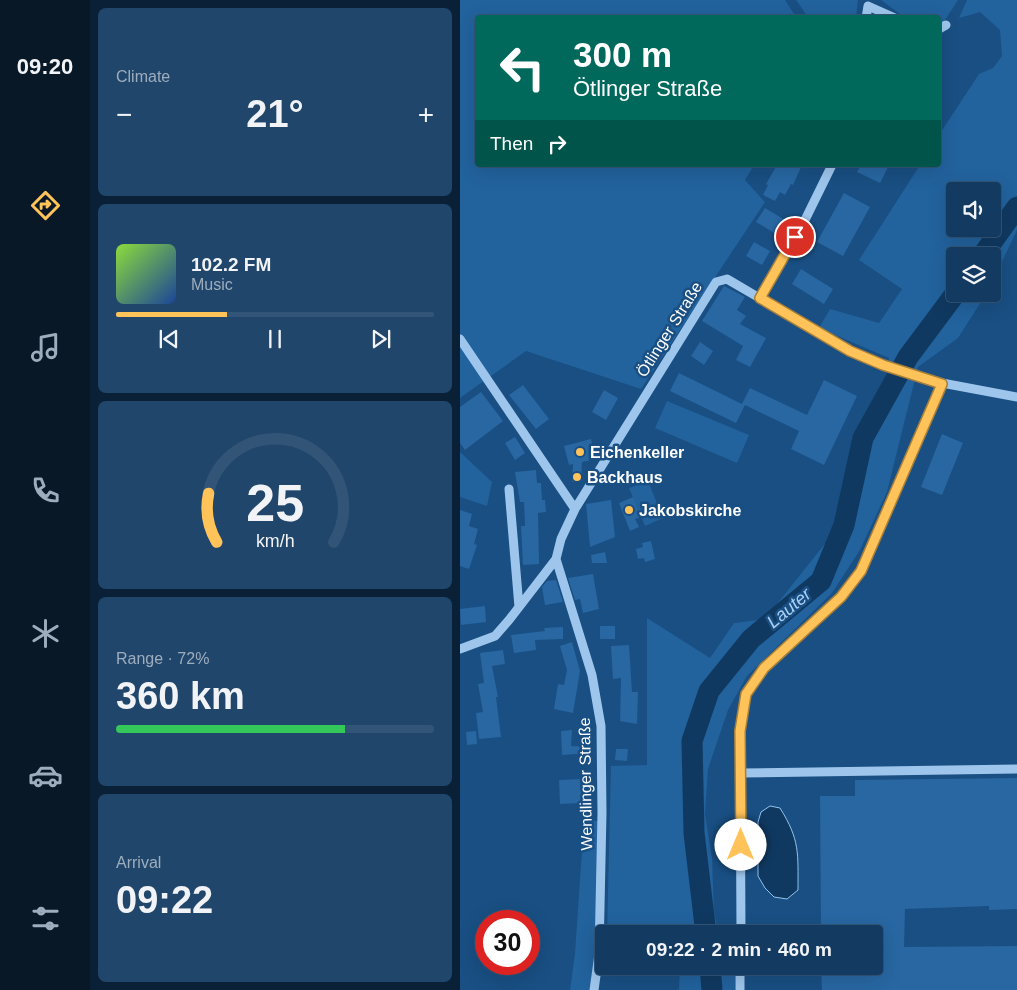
<!DOCTYPE html>
<html lang="en">
<head>
<meta charset="utf-8">
<style>
	body { margin:0; font-family:Arial,sans-serif; background:#20466b; color:#f1f3f6; height:100vh; display:flex; flex-direction:column; font-size:19px; white-space:nowrap }
	* { box-sizing:border-box; margin:0 }
	p { font-size:16px; color:#9dadbe }
	.icon { flex:none; width:28px; height:28px; fill:none; stroke:currentColor; stroke-width:2; stroke-linecap:round; stroke-linejoin:round }
	.map { position:relative; flex:1; overflow:hidden }
	.sheet { display:flex; flex-direction:column; gap:8px; padding:8px; background:#0a2036; width:370px }
	.sheet>* { flex:none }
	.top-card { position:absolute; left:15px; top:15px; width:466px; height:152px; border-radius:5px; box-shadow:0 5px 20px #0002,0 0 0 1px #325577; background:#00695c; color:#fff; overflow:hidden }
	.tools { position:absolute; left:486px; top:182px; display:grid; gap:10px }
	.tools a { display:grid; place-items:center; width:55px; height:55px; border-radius:5px; background:#133b62; box-shadow:0 5px 20px #0002,0 0 0 1px #325577; font-size:25px }
	.speed { position:absolute; left:15px; top:910px; display:flex; gap:10px; font-size:25px; font-weight:700; text-align:center }
	.speed>* { display:grid; place-content:center; width:65px; height:65px; border-radius:50%; background:#133b62; box-shadow:0 5px 20px #0002,0 0 0 1px #325577; line-height:1 }
	.speed .limit { border:8px solid #d22; background:#fff; color:#111 }
	.pin { position:absolute; display:grid; place-items:center; width:42px; height:42px; color:#fff; margin:-21px; border:2px solid #fff; border-radius:50%; box-shadow:0 1px 5px #0007 }
	.me { position:absolute; width:55px; margin:-28px; rotate:0deg; stroke-linejoin:round; filter:drop-shadow(0 0 4px #0008) }
	.turn { display:flex; align-items:center; gap:18px; height:105px; padding:0 15px; font-size:22px }
	.turn .icon { width:65px; height:65px; stroke-width:2.5 }
	.turn b { display:block; font-size:35px; line-height:42px }
	.then { display:flex; align-items:center; height:48px; padding:0 15px; background:#0003; gap:10px; font-size:19px }
	.big { font-size:38px; font-weight:800; line-height:1.1 }
	.sheet .card { flex:1; display:flex; flex-direction:column; justify-content:center; gap:8px; min-width:0; padding:0 18px; border-radius:8px; background:#20466b }
	.sheet .dial { align-items:center; gap:0 }
	.dial svg { height:130px; overflow:visible; fill:none; stroke:#325577; stroke-width:7; stroke-linecap:round; text-anchor:middle }
	.dial text { fill:#f1f3f6; stroke:none }
	.song { display:flex; align-items:center; gap:15px }
	.cover { width:60px; height:60px; border-radius:8px; background:linear-gradient(135deg,hsl(90 70% 55%),hsl(220 70% 35%)) }
	.played { height:5px; border-radius:2px; background:linear-gradient(90deg,#ffc359 35%,#325577 35%) }
	.keys { display:flex; justify-content:space-around; direction:ltr }
	.heat { display:flex; justify-content:space-between; align-items:center; font-size:28px; direction:ltr }
	.charge { height:8px; border-radius:4px; background:linear-gradient(90deg,#34c759 72%,#325577 0) }
	.trip { position:absolute; left:135px; top:925px; width:288px; height:50px; border-radius:5px; background:#133b62; box-shadow:0 5px 20px #0002,0 0 0 1px #325577; font-weight:800; line-height:50px; text-align:center }
	main { display:flex; flex:1; min-height:0 }
	.tabs { display:flex; flex-direction:column; width:90px; justify-content:space-around; align-items:center; background:#081827; color:#9dadbe }
	.tabs .icon { width:35px; height:35px }
	.tabs .active { color:#ffc359 }
	.tabs b { font-size:22px; color:#f1f3f6 }
	.map>svg:first-child { display:block }
	.green { fill:#22629d; fill-rule:evenodd }
	.water { fill:#103961; stroke:#91c3ee }
	.lines { fill:none; stroke-linecap:round; stroke-linejoin:round }
	.river { stroke:#103961; stroke-width:21 }
	.building { fill:#2867a2 }
	.minor { stroke:#9ec6ec; stroke-width:9 }
	.route-casing { stroke:#a67f3a; stroke-width:12 }
	.route { stroke:#ffc359; stroke-width:9 }
	.poi-dot { fill:#ffc359; stroke:#194f83; stroke-width:2 }
	.labels { text-anchor:middle; stroke-width:5; stroke-linejoin:round; paint-order:stroke }
	.street-label { font-size:16px; fill:#fff; stroke:#194f83 }
	.poi-label { font-size:16px; font-weight:bold; fill:#fff; stroke:#194f83; text-anchor:start }
	.water-label { font-size:18px; font-style:italic; fill:#a9d0f3; stroke:#194f83 }
</style>
</head>
<body>
<main>
<nav class="tabs">
<b>09:20</b>
<svg class="icon active" aria-label="directions" viewBox="0 0 24 24"><path d="M12 3l9 9-9 9-9-9zM9 14v-3h6M13 9l2 2-2 2"/></svg>
<svg class="icon" aria-label="music" viewBox="0 0 24 24"><path d="M9 18V5l10-2v13"/><circle cx="6" cy="18" r="3"/><circle cx="16" cy="16" r="3"/></svg>
<svg class="icon" aria-label="phone" viewBox="0 0 24 24"><path d="M5 4h4l2 5-3 2q2 4 5 5l2-3 5 2v4C11 20 4 13 5 4z"/></svg>
<svg class="icon" aria-label="climate" viewBox="0 0 24 24"><path d="M12 3v18M4 7l16 10M4 17L20 7"/></svg>
<svg class="icon" aria-label="car" viewBox="0 0 24 24"><path d="M5 17H2v-5l4-1 3-4h7l3 4 3 1v5h-3M9 17h6M6 11h13"/><circle cx="7" cy="17" r="2"/><circle cx="17" cy="17" r="2"/></svg>
<svg class="icon" aria-label="filters" viewBox="0 0 24 24"><path d="M4 7h16M4 17h16"/><circle cx="9" cy="7" r="2"/><circle cx="15" cy="17" r="2"/></svg>
</nav>
<section class="sheet">
<div class="card"><p>Climate</p>
<div class="heat"><a>−</a><b class="big">21°</b><a>+</a></div>
</div>
<div class="card">
<div class="song"><i class="cover"></i><div><b>102.2 FM</b><p>Music</p></div></div>
<div class="played"></div>
<div class="keys"><svg class="icon" aria-label="previous" viewBox="0 0 24 24"><path d="M18 5L8 12l10 7zM5 5v14"/></svg><svg class="icon" aria-label="pause" viewBox="0 0 24 24"><path d="M8 5v14M16 5v14"/></svg><svg class="icon" aria-label="next" viewBox="0 0 24 24"><path d="M6 5l10 7-10 7zM19 5v14"/></svg></div>
</div>
<div class="card dial"><svg viewBox="0 0 100 80">
<path d="M14 69A42 42 0 1 1 86 69"/>
<path d="M14 69A42 42 0 0 1 9 39" stroke="#ffc359"/>
<text x="50" y="56" font-size="32" font-weight="700">25</text>
<text x="50" y="72" font-size="11">km/h</text>
</svg></div>
<div class="card"><p>Range · 72%</p><b class="big">360 km</b><div class="charge"></div></div>
<div class="card"><p>Arrival</p><b class="big">09:22</b></div>
</section>
<div class="map">
<svg width="557" height="990" viewBox="0 0 557 990">
	<rect width="100%" height="100%" fill="#194f83"/>
	<!-- green -->
	<path class="green" d="M0,0h325l11,17 -318,1v147h276l-9,15 20,22 -124,187 -115,-38 -66,47z
		M336,0h62l-2,17h-48z
		M421,0h77l-15,23 -4,1v-6l-35,-1z
		M507,0h50v230l-24,51 -1,-25h-37v38h31l-28,44 -40,29 -31,125 -27,58 -28,43 -85,83 -19,34 -20,59 -3,45 7,44 2,54 5,22h-112l4,-168 36,-1v-147l63,40 24,-35 31,-4 66,-83 17,-74 40,-85 1,-19 -70,-30 11,-19 49,14 23,-34 -43,-29 61,-95h19v-30l40,-61 14,-6 9,-12 -2,-26 -20,-18 -21,6zM495,191h37v38h-37z
		M207,401l82,34 -12,28 -82,-35z
		M0,452l32,30 -5,24 -27,-9z
		M188,481l15,37 -18,8 -16,-38z
		M124,821h15l-3,128 -6,41h-20l5,-37z
		M220,966h51l4,8v16h-56z"/>
	<!-- water -->
	<path class="water" d="M310,806l10,2c20,32 18,45 18,82l-11,9 -13,-2 -9,-9 -7,-12v-54l3,-10z"/>
	<g class="lines">
		<!-- river -->
		<path class="river" d="M522,256l35,-49
			M246,934l-12,-101 -2,-92 17,-50 42,-52 70,-58 23,-56 19,-87 45,-81 47,-63
			M250,966l2,24"/>
	</g>
	<!-- building -->
	<path class="building" d="M317,165h25l-9,20 -2,-1 -6,11 -5,-3 -5,9 -12,-6 5,-10 -2,-1z
		M401,165h28l-9,18 -23,-11z
		M384,193l26,14 -27,49 -26,-14z
		M305,208l20,12 -9,14 -20,-12z
		M294,242l16,9 -8,14 -16,-9z
		M341,269l32,20 -9,15 -32,-20z
		M264,286l21,11 -8,13 9,6 -6,8 26,14 -16,29 -14,-7 7,-14 -41,-25z
		M240,342l13,9 -9,14 -13,-9z
		M219,373l63,31 8,-16 57,27 17,-35 33,16 -33,69 -33,-16 8,-18 -54,-26 -9,18 -66,-32z
		M63,385l26,34 -13,10 -27,-34z
		M144,390l14,8 -12,22 -14,-8z
		M21,392l22,29 -38,29 -5,-7v-36z
		M482,434l21,9 -21,52 -21,-8z
		M55,437l10,16 -10,7 -10,-17z
		M131,439l5,20 -14,3 -1,20h-9l1,-18 -4,1 -5,-19z
		M76,470l1,13h4l1,17h3l1,12 -8,1 1,51 -16,1 -2,-39h4l-1,-24h-4l-5,-30z
		M173,497l8,20 -6,2 4,8 -9,4 -11,-28z
		M151,500l4,37 -25,10 -4,-43z
		M0,510l12,4 -3,12 9,3 -4,15 3,1 -8,24 -9,-3z
		M191,541l4,18 -10,3 -1,-4 -6,1 -2,-10 7,-2 -1,-4z
		M145,552l2,11h-15l-1,-8z
		M133,574l6,35 -16,4 -3,-14 -5,1 -7,-22z
		M96,580l7,22 -18,3 -3,-18 5,-6z
		M25,606l1,16 -25,3 -1,-16z
		M140,626h15v13h-15z
		M103,627v12l-28,1 1,10 -22,3 -3,-18 34,-4 -1,-3z
		M112,642l8,29 -7,42 -19,-4 4,-25 6,1 3,-15 -7,-24z
		M169,645l3,47h6l-1,32 -17,-3 1,-43 -8,1 -2,-33z
		M43,650l2,14 -13,2 6,31h-2l5,40 -22,2 -3,-26 7,-1 -5,-28 6,-1 -4,-30z
		M112,730l-1,16 19,1v6l-28,2 -1,-24z
		M16,731l1,13 -10,1 -1,-13z
		M156,749h12l-1,12 -12,-1z
		M557,778v131l-28,1v-4l-84,3 -1,38 113,-1v44h-195l-1,-24h53v-32h-53l-1,-138h35v-16z
		M120,779l2,24 -22,1 -1,-24z"/>
	<g class="lines">
		<!-- minor -->
		<path class="minor" d="M406,18l2,-12 27,12
			M479,29l7,-4
			M300,298l44,-76 28,-57
			M0,339l115,170
			M49,489l10,118
			M96,559l36,116 9,51 1,87 -3,141 -5,36
			M0,649l35,-13 14,-16 47,-61 5,-20 14,-30 141,-227 11,-3 123,72 33,14 59,18 75,14
			M280,773l277,-4
			M281,934l-1,-203 6,-37 18,-26 77,-71 20,-26 81,-188
			M280,990v-24"/>
	</g>
	<g class="lines">
		<defs>
			<path id="route" d="M281,845l-1,-114 6,-37 18,-26 77,-71 20,-26 81,-187 -59,-19 -33,-14 -90,-53 35,-61"/>
		</defs>
		<!-- route casing -->
		<use href="#route" class="route-casing"/>
		<!-- route -->
		<use href="#route" class="route"/>
	</g>
	<!-- markers -->
	<g class="poi-dot">
		<circle cx="120" cy="452" r="5"/>
		<circle cx="117" cy="477" r="5"/>
		<circle cx="169" cy="510" r="5"/>
	</g>
	<g class="labels">
		<!-- street labels -->
		<g class="street-label">
			<text transform="translate(209 329) rotate(-58)" y="6">Ötlinger Straße</text>
			<text transform="translate(125 784) rotate(-91)" y="6">Wendlinger Straße</text>
		</g>
		<!-- poi labels -->
		<g class="poi-label">
			<text x="130" y="458">Eichenkeller</text>
			<text x="127" y="483">Backhaus</text>
			<text x="179" y="516">Jakobskirche</text>
		</g>
		<!-- water labels -->
		<g class="water-label">
			<text transform="translate(329 608) rotate(-40)" y="6">Lauter</text>
		</g>
	</g>
</svg>
<div class="tools">
<a><svg class="icon" aria-label="sound" viewBox="0 0 24 24"><path d="M4 9h4l5-4v14l-5-4H4zM17 9q2 3 0 6"/></svg></a>
<a><svg class="icon" aria-label="layers" viewBox="0 0 24 24"><path d="M12 4l9 5-9 5-9-5zM3 14l9 5 9-5"/></svg></a>
</div>
<div class="speed"><div class="limit">30</div></div>
<div class="pin" style="left:335px;top:237px;background:#d93025"><svg class="icon" aria-label="arrive" viewBox="0 0 24 24"><path d="M6 21V4h12l-3 4 3 4H6"/></svg></div>
<svg class="me" style="left:281px;top:845px" viewBox="-20 -20 40 40"><circle r="19" fill="#fff"/><path d="M0-13L10 11 0 6-10 11z" fill="#ffc359"/></svg>
<div class="trip">09:22 · 2 min · 460 m</div>
<div class="top-card">
<div class="turn"><svg class="icon" aria-label="left" viewBox="0 0 24 24"><path d="M17 20v-9H6M10 6l-5 5 5 5"/></svg><div><b>300 m</b>Ötlinger Straße</div></div>
<div class="then">Then<svg class="icon" aria-label="right" viewBox="0 0 24 24"><path d="M7 20v-9h11M14 6l5 5-5 5"/></svg></div>
</div>
</div>
</main>
</body>
</html>
